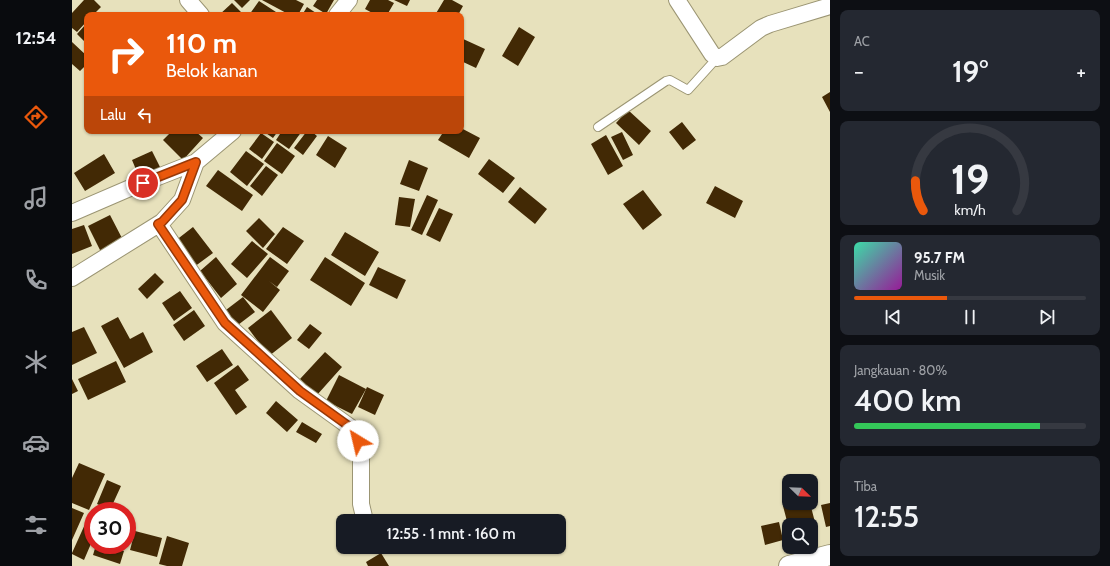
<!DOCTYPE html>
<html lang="id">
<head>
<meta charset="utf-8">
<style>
	body { margin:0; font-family:Cabin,sans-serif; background:#242831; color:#f1f3f6; height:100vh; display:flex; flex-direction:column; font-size:15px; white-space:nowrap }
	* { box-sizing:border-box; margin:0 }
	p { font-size:13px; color:#9ea1a6 }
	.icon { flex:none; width:22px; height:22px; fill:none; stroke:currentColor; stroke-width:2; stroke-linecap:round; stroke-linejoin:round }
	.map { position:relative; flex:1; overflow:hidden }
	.details { display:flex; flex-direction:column; gap:10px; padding:10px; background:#0d0f14; width:280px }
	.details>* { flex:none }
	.top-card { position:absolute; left:12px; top:12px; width:380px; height:122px; border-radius:8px; box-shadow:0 1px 3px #0004; background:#ea580c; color:#fff; overflow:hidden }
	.needle { width:26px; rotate:113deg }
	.tools { position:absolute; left:710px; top:474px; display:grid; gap:8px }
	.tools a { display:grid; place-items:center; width:36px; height:36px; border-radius:8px; background:#171b24; box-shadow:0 1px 3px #0004; font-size:20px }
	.speed { position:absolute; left:12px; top:502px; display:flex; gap:8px; font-size:20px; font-weight:700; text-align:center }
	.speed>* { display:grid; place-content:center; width:52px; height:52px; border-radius:50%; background:#171b24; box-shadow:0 1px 3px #0004; line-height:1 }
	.speed .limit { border:6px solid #d22; background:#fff; color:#111 }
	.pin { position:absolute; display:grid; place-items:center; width:34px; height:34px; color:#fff; margin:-17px; border:2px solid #fff; border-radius:50%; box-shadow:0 1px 4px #0007 }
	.me { position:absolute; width:44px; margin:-22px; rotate:324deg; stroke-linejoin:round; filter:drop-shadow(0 0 3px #0008) }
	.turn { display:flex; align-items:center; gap:14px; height:84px; padding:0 16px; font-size:18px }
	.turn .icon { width:52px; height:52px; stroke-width:2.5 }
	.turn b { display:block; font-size:28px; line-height:34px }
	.then { display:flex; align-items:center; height:38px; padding:0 16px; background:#0003; gap:8px; font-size:15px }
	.big { font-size:30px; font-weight:600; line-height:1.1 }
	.details .card { flex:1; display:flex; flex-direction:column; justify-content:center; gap:6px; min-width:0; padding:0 14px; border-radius:8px; background:#242831 }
	.details .dial { align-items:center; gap:0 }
	.dial svg { height:104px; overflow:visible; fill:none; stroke:#363941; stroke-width:7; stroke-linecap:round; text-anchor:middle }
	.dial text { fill:#f1f3f6; stroke:none }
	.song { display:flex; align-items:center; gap:12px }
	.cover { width:48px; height:48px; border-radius:6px; background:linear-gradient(135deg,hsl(160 70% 55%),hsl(300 70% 35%)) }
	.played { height:4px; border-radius:2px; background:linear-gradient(90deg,#ea580c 40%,#363941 40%) }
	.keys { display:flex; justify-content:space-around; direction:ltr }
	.heat { display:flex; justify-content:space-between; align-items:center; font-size:22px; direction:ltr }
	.charge { height:6px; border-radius:3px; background:linear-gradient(90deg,#34c759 80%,#363941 0) }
	.trip { position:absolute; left:264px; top:514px; width:230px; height:40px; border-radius:8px; background:#171b24; box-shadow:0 1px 3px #0004; font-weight:600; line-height:40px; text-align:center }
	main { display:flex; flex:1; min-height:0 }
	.dock { display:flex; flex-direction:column; width:72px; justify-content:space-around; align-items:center; background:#090b0e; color:#9ea1a6 }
	.dock .icon { width:28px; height:28px }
	.dock .on { color:#ea580c }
	.dock b { font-size:18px; color:#f1f3f6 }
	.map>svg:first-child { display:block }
	.building { fill:#422905 }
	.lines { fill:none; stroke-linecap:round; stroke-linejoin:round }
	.service-casing { stroke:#9b9573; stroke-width:10 }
	.minor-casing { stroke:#9b9573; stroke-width:18 }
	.tertiary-casing { stroke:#9b9573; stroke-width:22 }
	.service { stroke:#fff; stroke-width:8 }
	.minor { stroke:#fff; stroke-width:16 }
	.tertiary { stroke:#fff; stroke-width:20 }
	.route-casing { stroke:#983908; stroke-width:10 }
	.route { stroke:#ea580c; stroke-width:7 }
</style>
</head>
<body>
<main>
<nav class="dock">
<b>12:54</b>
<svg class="icon on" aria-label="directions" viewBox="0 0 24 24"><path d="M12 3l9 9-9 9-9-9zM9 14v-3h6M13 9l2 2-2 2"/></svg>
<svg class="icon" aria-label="music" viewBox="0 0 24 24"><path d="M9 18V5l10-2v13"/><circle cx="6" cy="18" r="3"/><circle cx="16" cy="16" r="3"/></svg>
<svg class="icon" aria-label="phone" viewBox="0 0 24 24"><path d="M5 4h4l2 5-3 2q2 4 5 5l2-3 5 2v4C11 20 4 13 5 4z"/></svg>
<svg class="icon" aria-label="climate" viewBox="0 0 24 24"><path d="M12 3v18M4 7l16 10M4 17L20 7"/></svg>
<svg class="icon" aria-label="car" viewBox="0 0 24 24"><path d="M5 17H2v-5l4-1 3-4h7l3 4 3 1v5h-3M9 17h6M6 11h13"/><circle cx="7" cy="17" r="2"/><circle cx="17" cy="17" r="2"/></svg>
<svg class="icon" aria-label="filters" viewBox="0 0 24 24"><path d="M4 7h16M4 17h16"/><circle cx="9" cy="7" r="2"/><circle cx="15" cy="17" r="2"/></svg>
</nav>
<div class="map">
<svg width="758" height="566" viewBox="0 0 758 566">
	<rect width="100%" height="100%" fill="#e7e1bc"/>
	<!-- building -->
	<path class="building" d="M12,0h10l7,7 -8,8h-6v6l-10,11 -5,-4v-15z
		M162,0h16l-8,8z
		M190,0h34l8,4 -6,11h-8z
		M245,0h17l-8,14 -13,-8z
		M298,0h18l6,3 -7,12h-11l-11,-6z
		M322,0h16l-3,6z
		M372,0h8l11,6 -5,9h-23z
		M187,1l17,11 -2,3h-25z
		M160,3l12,12h-25z
		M235,7l12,8h-17z
		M15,23v21l-10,-10z
		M447,27l16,10 -17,29 -16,-10z
		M389,38l24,11 -9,19 -15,-7z
		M0,42l15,14v8l-7,7 -8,-7z
		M758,92v20l-8,-15z
		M556,110l23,21 -12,14 -23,-22z
		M610,122l14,18 -13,10 -14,-18z
		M389,128l19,10 -11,20 -31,-18 6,-9h17z
		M100,131h23l8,7 -20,22 -20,-20z
		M191,131h15l-5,7z
		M210,131h20l-13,18 -13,-9z
		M235,131h4l6,5 -14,19 -9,-7z
		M550,132l11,23 -10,5 -12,-23z
		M189,133l13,9 -12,17 -13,-10z
		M534,135l17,31 -15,9 -17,-31z
		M256,136l19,12 -12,20 -19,-13z
		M205,143l18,13 -13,18 -18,-13z
		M80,151l9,18 -21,10 -8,-19z
		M174,151l18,13 -17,22 -17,-14z
		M32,154l11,19 -30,18 -11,-18z
		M417,159l26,19 -12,15 -25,-19z
		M337,160l19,8 -9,23 -19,-7z
		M194,166l12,9 -16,21 -12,-10z
		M146,170l35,25 -11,16 -36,-25z
		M643,186l28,15 -8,17 -29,-15z
		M448,187l27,22 -12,15 -27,-22z
		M571,190l19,25 -19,15 -20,-26z
		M355,195l11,5 -16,35 -11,-5z
		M327,197l16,2 -5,28 -15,-2z
		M367,208l14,6 -13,28 -14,-7z
		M38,215l14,27 -22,12 -14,-28z
		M187,218l16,16 -12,14 -17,-17z
		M12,225l8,21 -20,8v-25z
		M121,227l20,26 -19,14 -19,-26z
		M211,227l21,14 -17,23 -21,-15z
		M273,232l34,20 -14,24 -34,-21z
		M180,241l16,13 -21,24 -16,-14z
		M144,257l21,27 -16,14 -21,-27z
		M198,257l19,14 -12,16 -8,-6 11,9 -17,22 -22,-17z
		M253,257l40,26 -14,23 -41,-26z
		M306,267l28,13 -9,19 -28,-14z
		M83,273l9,9 -17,17 -9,-10z
		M108,291l12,17 -18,13 -12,-18z
		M171,297l12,15 -21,16 -12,-15z
		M122,310l11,16 -21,15 -11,-16z
		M199,310l21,28 -23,18 -21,-28z
		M46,317l12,22 13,-7 10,20 -29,16 -23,-42z
		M238,324l12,9 -13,16 -12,-9z
		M12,327l13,26 -25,12v-33z
		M150,349l11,16 -26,17 -11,-16z
		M253,352l17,15 -25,28 -17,-16z
		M44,361l10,21 -38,18 -10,-21z
		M166,365l11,15 -14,10 12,17 -11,8 -22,-32z
		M267,375l27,14 -14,25 -26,-13z
		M0,379l6,12 -6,3z
		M295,387l17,8 -9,20 -17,-8z
		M204,401l22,19 -11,12 -21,-19z
		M230,422l20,12 -6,9 -20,-11z
		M7,463l26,11 -16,36 -17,-7v-25z
		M35,480l14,6 -11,24 -13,-6z
		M722,503h16l7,27 -6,1v-6h-23l-5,-19z
		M758,503v23l-4,1 -5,-22z
		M0,508l12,5 -12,27z
		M14,522l7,3v14l-9,21 -12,-6v-1z
		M707,522l4,18 -18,5 -4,-19z
		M55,525l4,1 -4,11z
		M63,531l27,7 -5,19 -27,-7z
		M95,536l22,7 -7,23h-15l-8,-2z
		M24,545h11l17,6 -4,13 -27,-9z
		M309,553l8,13h-21l-2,-4z"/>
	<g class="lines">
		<defs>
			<path id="service" d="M526,127l68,-46 4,-1 18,10 29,-32"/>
			<path id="minor" d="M116,0l13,15
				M605,0l35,54 5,4 5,-1 39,-29 9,-4 60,-18
				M265,15l12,-15
				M0,213l58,-25 66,-26 37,-31
				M87,224l66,99 75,68 50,36 8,14 3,10v53l4,17
				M0,278l90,-56 20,-22 14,-38"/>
			<path id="tertiary" d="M717,566l41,-11"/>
		</defs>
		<!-- service casing -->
		<use href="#service" class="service-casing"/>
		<!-- minor casing -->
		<use href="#minor" class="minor-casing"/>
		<!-- tertiary casing -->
		<use href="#tertiary" class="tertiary-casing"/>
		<!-- service -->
		<use href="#service" class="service"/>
		<!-- minor -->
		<use href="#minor" class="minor"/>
		<!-- tertiary -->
		<use href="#tertiary" class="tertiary"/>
	</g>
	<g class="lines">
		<defs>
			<path id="route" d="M71,183l53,-21 -14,38 -20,22 -4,2 67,99 75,68 50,36 8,14"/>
		</defs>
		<!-- route casing -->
		<use href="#route" class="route-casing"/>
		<!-- route -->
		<use href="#route" class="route"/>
	</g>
</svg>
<div class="tools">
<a><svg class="needle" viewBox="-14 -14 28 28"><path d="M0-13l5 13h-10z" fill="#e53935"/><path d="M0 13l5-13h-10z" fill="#9ea1a6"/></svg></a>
<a><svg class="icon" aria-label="search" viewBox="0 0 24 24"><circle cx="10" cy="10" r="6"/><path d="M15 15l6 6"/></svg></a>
</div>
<div class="speed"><div class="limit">30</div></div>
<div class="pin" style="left:71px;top:183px;background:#d93025"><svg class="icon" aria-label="arrive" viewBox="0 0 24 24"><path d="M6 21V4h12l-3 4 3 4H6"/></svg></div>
<svg class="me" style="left:286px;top:441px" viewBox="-20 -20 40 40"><circle r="19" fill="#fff"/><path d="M0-13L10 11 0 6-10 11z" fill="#ea580c"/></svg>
<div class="trip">12:55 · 1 mnt · 160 m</div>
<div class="top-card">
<div class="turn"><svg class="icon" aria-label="right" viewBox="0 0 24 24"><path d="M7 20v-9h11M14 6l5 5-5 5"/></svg><div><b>110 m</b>Belok kanan</div></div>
<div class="then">Lalu<svg class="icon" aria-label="left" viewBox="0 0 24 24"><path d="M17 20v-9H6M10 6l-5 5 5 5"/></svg></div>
</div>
</div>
<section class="details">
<div class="card"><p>AC</p>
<div class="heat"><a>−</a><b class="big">19°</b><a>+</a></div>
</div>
<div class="card dial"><svg viewBox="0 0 100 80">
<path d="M14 69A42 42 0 1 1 86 69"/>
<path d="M14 69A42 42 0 0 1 8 46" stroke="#ea580c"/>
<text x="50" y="56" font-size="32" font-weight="700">19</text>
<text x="50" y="72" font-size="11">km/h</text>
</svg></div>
<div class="card">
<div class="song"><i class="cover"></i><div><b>95.7 FM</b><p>Musik</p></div></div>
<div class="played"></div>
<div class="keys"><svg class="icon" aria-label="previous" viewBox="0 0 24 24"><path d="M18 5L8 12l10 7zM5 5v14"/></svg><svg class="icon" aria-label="pause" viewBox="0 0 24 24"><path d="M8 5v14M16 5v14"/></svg><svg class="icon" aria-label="next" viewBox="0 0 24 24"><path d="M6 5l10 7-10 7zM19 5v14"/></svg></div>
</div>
<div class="card"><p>Jangkauan · 80%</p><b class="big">400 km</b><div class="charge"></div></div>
<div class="card"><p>Tiba</p><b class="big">12:55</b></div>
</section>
</main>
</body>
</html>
